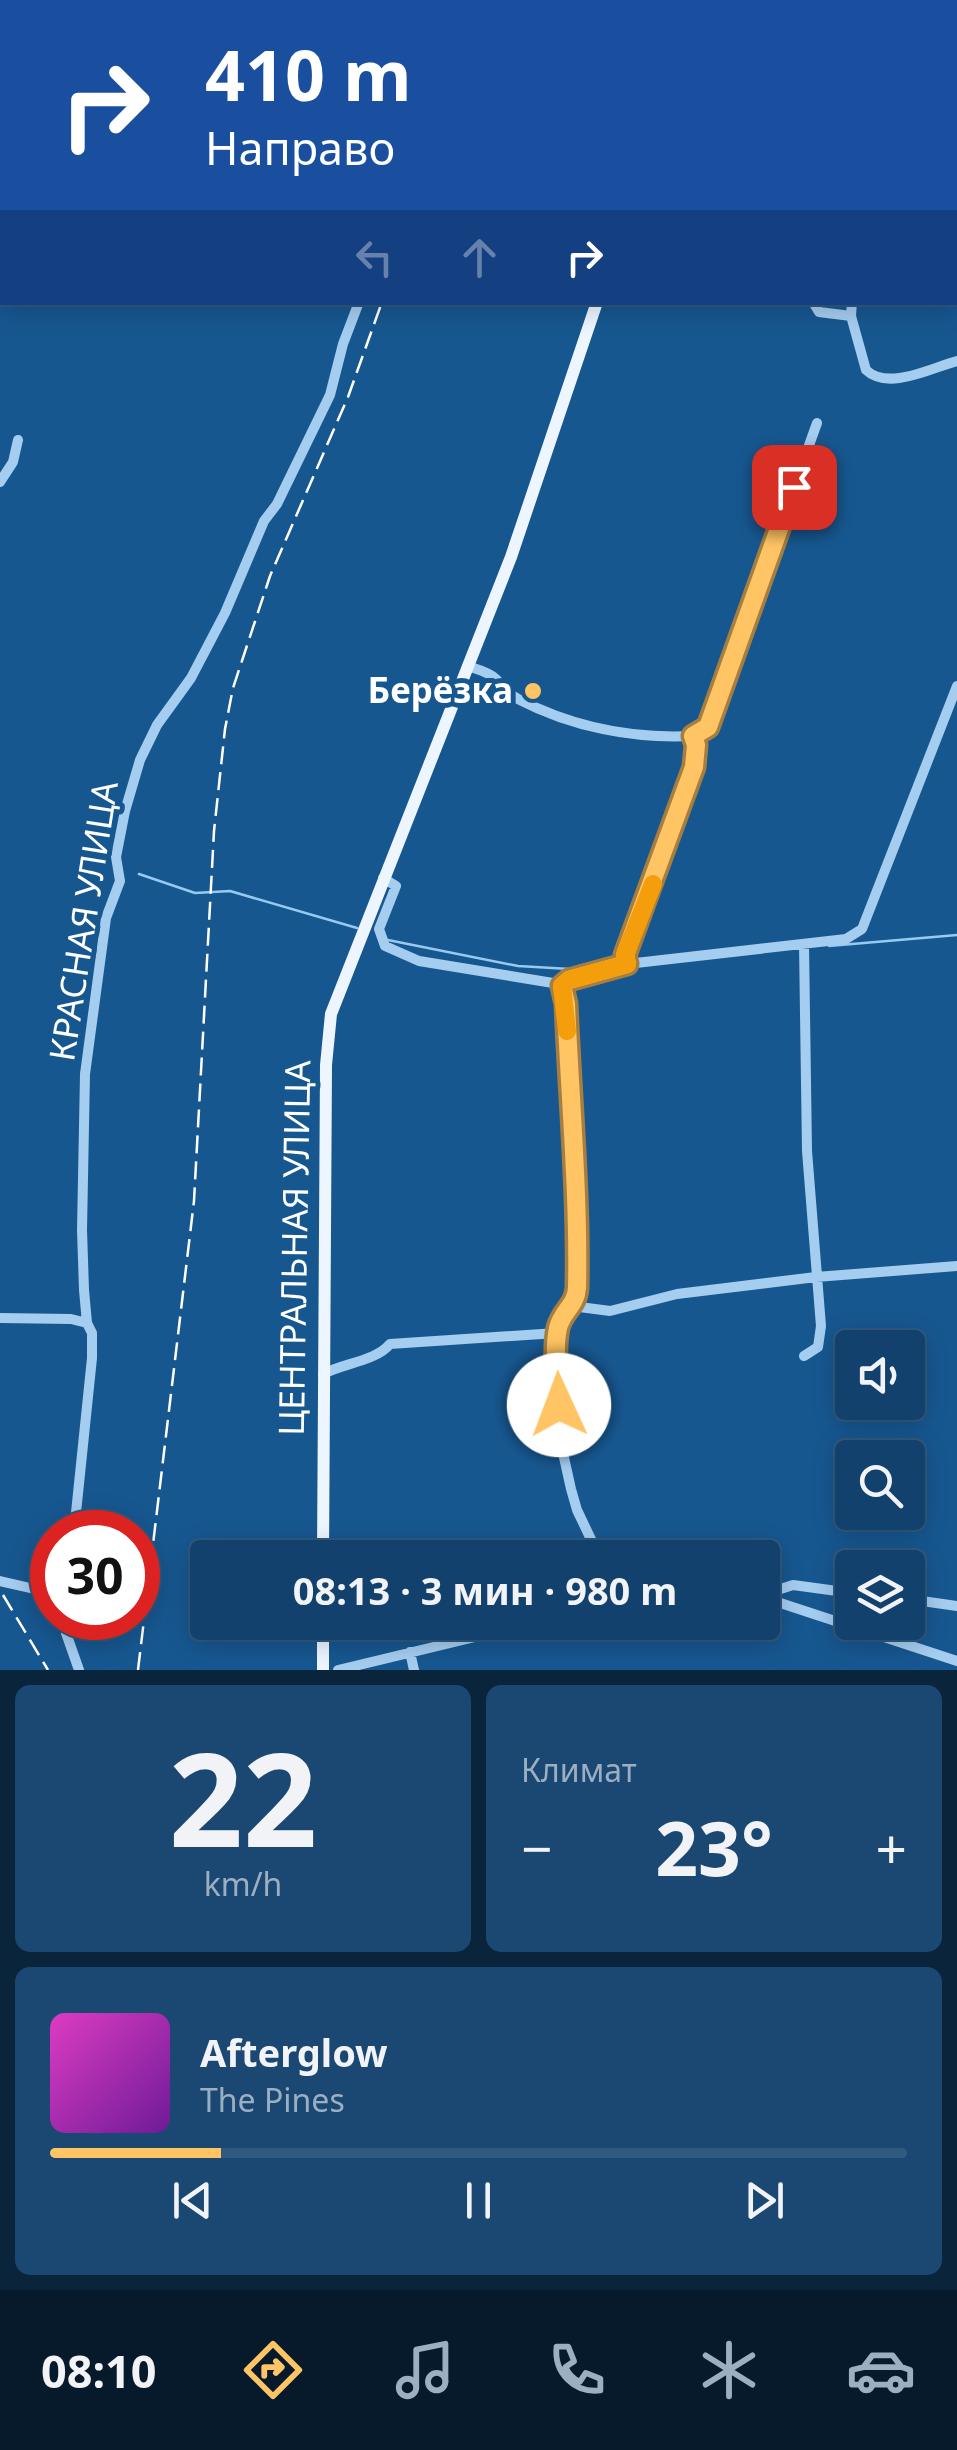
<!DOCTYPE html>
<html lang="ru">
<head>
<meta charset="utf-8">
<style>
	body { margin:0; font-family:"Noto Sans",sans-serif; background:#1a4872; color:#f1f3f6; height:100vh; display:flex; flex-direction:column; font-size:38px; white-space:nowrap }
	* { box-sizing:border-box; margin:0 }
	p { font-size:32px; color:#9cafc2 }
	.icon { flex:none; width:55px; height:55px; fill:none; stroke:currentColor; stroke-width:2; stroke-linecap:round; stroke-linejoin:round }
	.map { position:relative; height:1670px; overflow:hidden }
	.side { display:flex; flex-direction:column; gap:15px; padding:15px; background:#09243b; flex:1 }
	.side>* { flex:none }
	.guide { position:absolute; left:0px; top:0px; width:958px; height:305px; box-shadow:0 5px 25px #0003,0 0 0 2px #305a7f; background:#1a4fa0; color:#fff; overflow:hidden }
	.controls { position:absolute; left:835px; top:1330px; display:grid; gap:20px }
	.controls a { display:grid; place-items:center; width:90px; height:90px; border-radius:10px; background:#11416c; box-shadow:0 5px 25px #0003,0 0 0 2px #305a7f; font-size:50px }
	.speed { position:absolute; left:30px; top:1510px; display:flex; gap:20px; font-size:50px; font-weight:700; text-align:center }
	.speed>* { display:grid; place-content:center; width:130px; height:130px; border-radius:50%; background:#11416c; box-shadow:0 5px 25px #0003,0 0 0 2px #305a7f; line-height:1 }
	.speed .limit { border:15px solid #d22; background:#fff; color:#111 }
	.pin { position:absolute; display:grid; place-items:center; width:85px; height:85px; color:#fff; margin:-42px; border-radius:20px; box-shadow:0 5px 15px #0006 }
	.me { position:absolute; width:110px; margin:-55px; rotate:358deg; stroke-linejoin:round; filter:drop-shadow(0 0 8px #0008) }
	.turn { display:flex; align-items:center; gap:35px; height:210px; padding:0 40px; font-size:45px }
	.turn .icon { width:130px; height:130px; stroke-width:2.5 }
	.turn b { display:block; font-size:70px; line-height:85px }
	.lanes { display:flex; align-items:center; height:95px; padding:0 40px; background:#0003; justify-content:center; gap:50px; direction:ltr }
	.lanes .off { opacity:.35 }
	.big { font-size:75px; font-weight:700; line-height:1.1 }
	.side .widget { flex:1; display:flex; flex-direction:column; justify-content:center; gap:15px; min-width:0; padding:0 35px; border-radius:15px; background:#1a4872 }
	.side .dial { align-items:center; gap:0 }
	.dial b { font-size:130px; line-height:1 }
	.song { display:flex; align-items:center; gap:30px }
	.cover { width:120px; height:120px; border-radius:15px; background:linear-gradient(135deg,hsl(310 70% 55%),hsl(280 70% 35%)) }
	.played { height:10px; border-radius:5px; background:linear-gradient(90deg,#ffc463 20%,#305a7f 20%) }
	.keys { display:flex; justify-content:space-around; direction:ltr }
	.heat { display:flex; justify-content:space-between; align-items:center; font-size:55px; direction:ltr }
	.side .tiles { flex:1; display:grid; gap:15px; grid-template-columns:1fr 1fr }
	.widget:last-child { grid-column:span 2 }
	.trip { position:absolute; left:190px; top:1540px; width:590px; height:100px; border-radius:10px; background:#11416c; box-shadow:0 5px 25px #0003,0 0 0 2px #305a7f; font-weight:700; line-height:100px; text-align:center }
	.dock { display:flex; height:160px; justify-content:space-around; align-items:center; background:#071a2b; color:#9cafc2 }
	.dock .icon { width:70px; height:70px }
	.dock .current { color:#ffc463 }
	.dock b { font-size:45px; color:#f1f3f6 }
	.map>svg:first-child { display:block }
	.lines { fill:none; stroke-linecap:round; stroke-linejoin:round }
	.stream { stroke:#97caf2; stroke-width:2.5 }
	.minor { stroke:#a5cdf0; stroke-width:10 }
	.major { stroke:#edf6ff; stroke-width:12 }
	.rail { stroke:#fff; stroke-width:2.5; stroke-dasharray:18 8; stroke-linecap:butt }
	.route-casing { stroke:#a67f40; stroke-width:25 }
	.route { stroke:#ffc463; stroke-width:18 }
	.slow { stroke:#f59e0b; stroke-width:18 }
	.poi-dot { fill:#ffc463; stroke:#175790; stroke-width:4 }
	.labels { text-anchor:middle; stroke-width:10; stroke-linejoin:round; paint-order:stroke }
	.poi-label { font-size:35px; font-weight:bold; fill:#fff; stroke:#175790; text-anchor:end }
	.street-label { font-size:35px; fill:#fff; stroke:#175790 }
</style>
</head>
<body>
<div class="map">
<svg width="957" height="1670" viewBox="0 0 957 1670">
	<rect width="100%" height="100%" fill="#175790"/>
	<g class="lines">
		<!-- stream -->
		<path class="stream" d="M139,874l56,19 35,-2 127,37
			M388,940l130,26 69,4
			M829,946l128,-11"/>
		<!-- minor -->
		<path class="minor" d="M402,2v-2
			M835,2v-2
			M871,2v-2
			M955,30h2
			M955,213h2
			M955,263h2
			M813,302l6,10 32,4
			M852,302l-1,14 15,54c22,21 65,-2 91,-9
			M0,482l13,-20 5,-22
			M467,666c9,3 22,6 29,13 8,8 11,14 22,20 54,28 115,40 175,37l3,9 -1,22 -70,188 2,9
			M693,736l15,-9 109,-304
			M383,878l13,8 -17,43 6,17 34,15 134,22 11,6 13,228v76l-5,13 -9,8 -6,19 2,72 4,48 8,36 6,21 20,42
			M804,944l3,207 14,175 -3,21 -14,9
			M561,986l8,-6 58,-16 219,-25 16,-10 95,-243
			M572,1306l38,5 67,-17 139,-17 141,-11
			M0,1318l71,1 16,4
			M323,1374c21,-11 53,-13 67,-30l167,-11
			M74,1532l18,-174v-25l-5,-10 -3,-33 -2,-60 3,-156 21,-156 14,-37 -4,-24 9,-46 15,-51 17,-35 34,-47 34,-65 39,-92 13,-17 53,-109 13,-51 16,-42
			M594,1556c14,-12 30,-4 45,2
			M0,1581l52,12
			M762,1595l31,-10 59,8
			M762,1597l195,64
			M908,1599l49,7
			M65,1618l1,15 13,37
			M410,1652l4,18
			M338,1670l137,-33 40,-15"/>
		<!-- major -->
		<path class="major" d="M678,2v-2
			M323,1558l3,-493 5,-51 180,-457 86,-255
			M323,1622v48"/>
		<!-- rail -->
		<path class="rail" d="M429,2l1,-2
			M3,1595l45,75
			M138,1670l56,-469 20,-370 11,-102 8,-41 37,-112 78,-179 34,-95"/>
	</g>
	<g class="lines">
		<defs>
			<path id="route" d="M559,1405c-1,-24 -6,-53 -1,-77 4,-17 18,-22 19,-40 2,-94 -7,-189 -11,-284l-4,-18 7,-6 58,-16 -2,-9 69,-188 2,-22 -3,-9 15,-9 86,-240"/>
		</defs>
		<!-- route casing -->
		<use href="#route" class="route-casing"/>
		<!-- route -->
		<use href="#route" class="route"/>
		<!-- slow -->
		<path class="slow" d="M567,1031l-5,-45 7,-6 58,-16 -2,-9 28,-71"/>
	</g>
	<!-- markers -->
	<circle class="poi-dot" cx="533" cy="691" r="10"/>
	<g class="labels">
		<!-- poi labels -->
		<g class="poi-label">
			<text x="513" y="703">Берёзка</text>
		</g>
		<!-- street labels -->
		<g class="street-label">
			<text transform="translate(84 921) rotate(-81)" y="12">КРАСНАЯ УЛИЦА</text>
			<text transform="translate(295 1248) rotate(-89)" y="12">ЦЕНТРАЛЬНАЯ УЛИЦА</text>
		</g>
	</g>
</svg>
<div class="controls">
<a><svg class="icon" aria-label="sound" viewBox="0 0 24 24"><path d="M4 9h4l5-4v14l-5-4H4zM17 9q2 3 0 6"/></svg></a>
<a><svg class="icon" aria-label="search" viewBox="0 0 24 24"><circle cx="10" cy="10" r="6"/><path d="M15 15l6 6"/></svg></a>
<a><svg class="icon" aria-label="layers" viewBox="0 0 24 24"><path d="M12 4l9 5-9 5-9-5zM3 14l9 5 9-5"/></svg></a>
</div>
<div class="speed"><div class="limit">30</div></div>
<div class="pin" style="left:794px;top:487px;background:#d93025"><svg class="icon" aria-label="arrive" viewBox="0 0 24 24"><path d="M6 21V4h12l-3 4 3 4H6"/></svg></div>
<svg class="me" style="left:559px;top:1405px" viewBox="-20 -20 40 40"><circle r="19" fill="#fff"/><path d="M0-13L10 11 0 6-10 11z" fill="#ffc463"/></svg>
<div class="trip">08:13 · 3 мин · 980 m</div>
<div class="guide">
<div class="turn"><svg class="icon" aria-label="right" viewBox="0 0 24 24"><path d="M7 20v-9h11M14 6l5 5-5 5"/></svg><div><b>410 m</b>Направо</div></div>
<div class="lanes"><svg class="icon off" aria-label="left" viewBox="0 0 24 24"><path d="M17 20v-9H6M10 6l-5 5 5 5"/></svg><svg class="icon off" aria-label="ahead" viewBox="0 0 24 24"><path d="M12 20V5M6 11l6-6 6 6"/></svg><svg class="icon" aria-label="right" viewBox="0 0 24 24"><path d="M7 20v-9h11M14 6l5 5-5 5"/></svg></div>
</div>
</div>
<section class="side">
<div class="tiles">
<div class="widget dial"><b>22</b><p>km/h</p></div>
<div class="widget"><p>Климат</p>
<div class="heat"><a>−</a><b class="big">23°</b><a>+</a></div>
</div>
<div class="widget">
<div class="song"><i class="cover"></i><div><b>Afterglow</b><p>The Pines</p></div></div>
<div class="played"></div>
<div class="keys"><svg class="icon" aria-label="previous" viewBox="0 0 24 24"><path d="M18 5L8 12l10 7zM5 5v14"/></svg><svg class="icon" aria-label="pause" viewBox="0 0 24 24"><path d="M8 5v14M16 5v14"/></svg><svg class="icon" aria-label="next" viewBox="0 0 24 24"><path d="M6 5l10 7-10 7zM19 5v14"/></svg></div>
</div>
</div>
</section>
<nav class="dock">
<b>08:10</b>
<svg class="icon current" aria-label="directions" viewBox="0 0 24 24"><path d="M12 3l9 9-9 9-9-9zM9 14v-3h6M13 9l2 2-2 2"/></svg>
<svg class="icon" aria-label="music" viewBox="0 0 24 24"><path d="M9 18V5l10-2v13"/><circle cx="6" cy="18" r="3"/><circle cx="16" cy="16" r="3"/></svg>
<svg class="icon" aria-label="phone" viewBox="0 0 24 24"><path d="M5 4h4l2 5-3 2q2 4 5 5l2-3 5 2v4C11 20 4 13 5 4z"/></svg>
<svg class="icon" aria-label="climate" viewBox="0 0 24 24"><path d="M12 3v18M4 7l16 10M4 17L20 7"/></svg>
<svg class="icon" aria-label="car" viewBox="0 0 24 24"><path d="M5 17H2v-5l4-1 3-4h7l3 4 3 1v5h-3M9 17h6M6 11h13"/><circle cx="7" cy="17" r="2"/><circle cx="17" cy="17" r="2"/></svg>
</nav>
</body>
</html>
